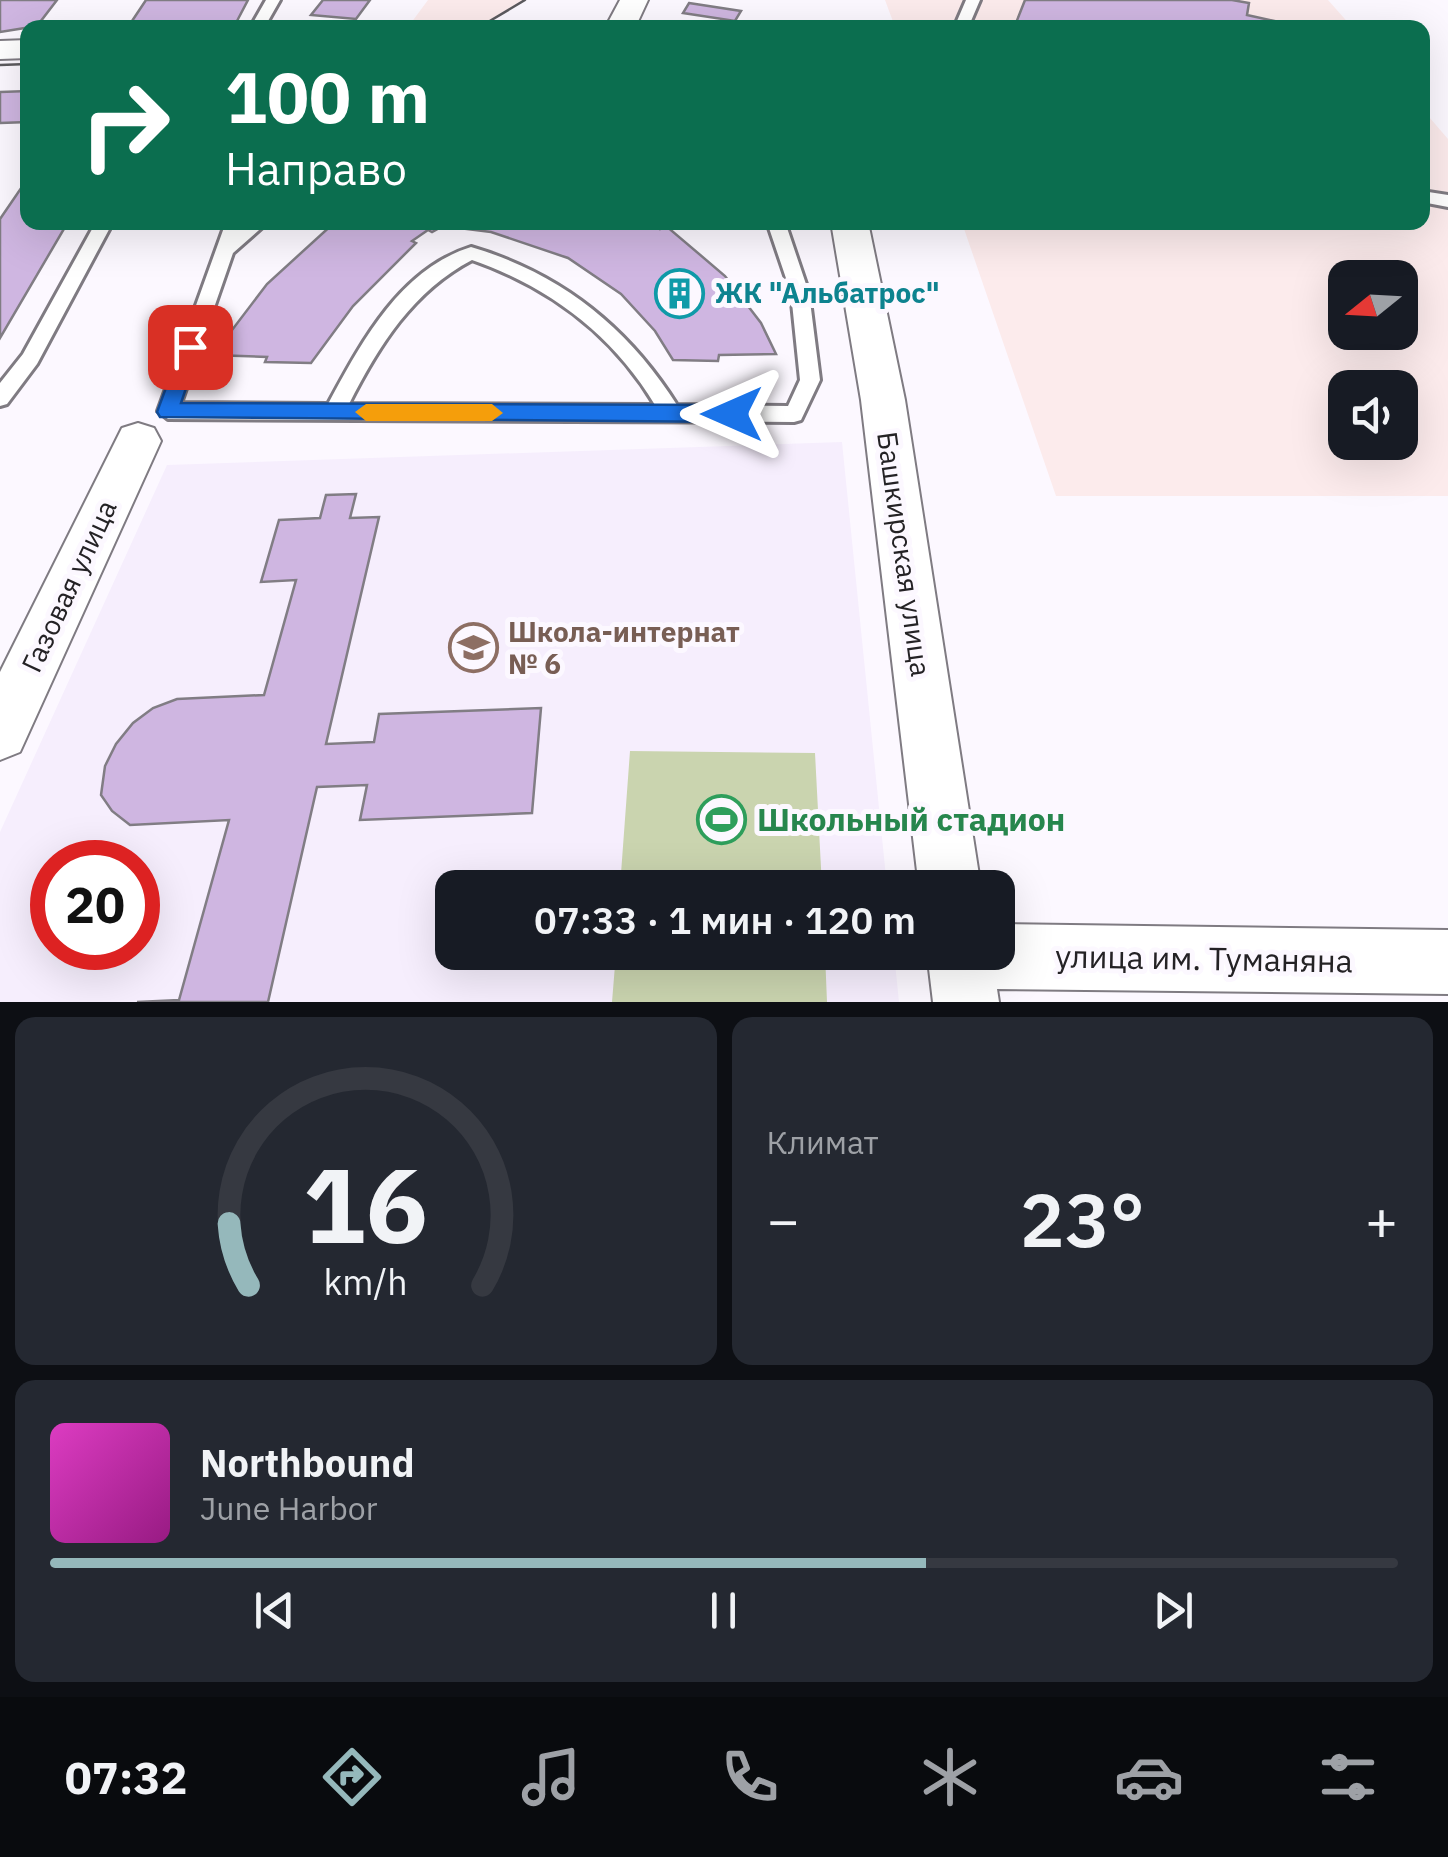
<!DOCTYPE html>
<html lang="ru">
<head>
<meta charset="utf-8">
<style>
	body { margin:0; font-family:"IBM Plex Sans",sans-serif; background:#242831; color:#f1f3f6; height:100vh; display:flex; flex-direction:column; font-size:38px; white-space:nowrap }
	* { box-sizing:border-box; margin:0 }
	p { font-size:32px; color:#9ea1a6 }
	.icon { flex:none; width:55px; height:55px; fill:none; stroke:currentColor; stroke-width:2; stroke-linecap:round; stroke-linejoin:round }
	.map { position:relative; height:1002px; overflow:hidden }
	.sheet { display:flex; flex-direction:column; gap:15px; padding:15px; background:#0d0f14; flex:1 }
	.sheet>* { flex:none }
	.banner { position:absolute; left:20px; top:20px; width:1410px; height:210px; border-radius:20px; box-shadow:0 10px 40px #0002; background:#0b6e4f; color:#fff; overflow:hidden }
	.needle { width:65px; rotate:252deg }
	.tools { position:absolute; left:1328px; top:260px; display:grid; gap:20px }
	.tools a { display:grid; place-items:center; width:90px; height:90px; border-radius:20px; background:#171b24; box-shadow:0 10px 40px #0002; font-size:50px }
	.speed { position:absolute; left:30px; top:840px; display:flex; gap:20px; font-size:50px; font-weight:700; text-align:center }
	.speed>* { display:grid; place-content:center; width:130px; height:130px; border-radius:50%; background:#171b24; box-shadow:0 10px 40px #0002; line-height:1 }
	.speed .limit { border:15px solid #d22; background:#fff; color:#111 }
	.pin { position:absolute; display:grid; place-items:center; width:85px; height:85px; color:#fff; margin:-42px; border-radius:20px; box-shadow:0 5px 15px #0006 }
	.me { position:absolute; width:110px; margin:-55px; rotate:270deg; stroke-linejoin:round; filter:drop-shadow(0 0 8px #0008) }
	.turn { display:flex; align-items:center; gap:35px; height:210px; padding:0 40px; font-size:45px }
	.turn .icon { width:130px; height:130px; stroke-width:2.5 }
	.turn b { display:block; font-size:70px; line-height:85px }
	.big { font-size:75px; font-weight:600; line-height:1.1 }
	.sheet .card { flex:1; display:flex; flex-direction:column; justify-content:center; gap:15px; min-width:0; padding:0 35px; border-radius:20px; background:#242831 }
	.sheet .dial { align-items:center; gap:0 }
	.dial svg { height:260px; overflow:visible; fill:none; stroke:#363941; stroke-width:7; stroke-linecap:round; text-anchor:middle }
	.dial text { fill:#f1f3f6; stroke:none }
	.song { display:flex; align-items:center; gap:30px }
	.cover { width:120px; height:120px; border-radius:15px; background:linear-gradient(135deg,hsl(310 70% 55%),hsl(310 70% 35%)) }
	.played { height:10px; border-radius:5px; background:linear-gradient(90deg,#95b8bb 65%,#363941 65%) }
	.keys { display:flex; justify-content:space-around; direction:ltr }
	.heat { display:flex; justify-content:space-between; align-items:center; font-size:55px; direction:ltr }
	.sheet .tiles { flex:1; display:grid; gap:15px; grid-template-columns:1fr 1fr }
	.card:last-child { grid-column:span 2 }
	.trip { position:absolute; left:435px; top:870px; width:580px; height:100px; border-radius:20px; background:#171b24; box-shadow:0 10px 40px #0002; font-weight:600; line-height:100px; text-align:center }
	.menu { display:flex; height:160px; justify-content:space-around; align-items:center; background:#090b0e; color:#9ea1a6 }
	.menu .icon { width:70px; height:70px }
	.menu .current { color:#95b8bb }
	.menu b { font-size:45px; color:#f1f3f6 }
	.map>svg:first-child { display:block }
	.commercial { fill:#fcebec; fill-rule:evenodd }
	.built { fill:#f6eefd; fill-rule:evenodd }
	.green { fill:#cad4af }
	.building { fill:#cfb6e1; stroke:#817d84; stroke-width:2.5 }
	.lines { fill:none; stroke-linecap:round; stroke-linejoin:round }
	.service-casing { stroke:#7f7b82; stroke-width:6 }
	.minor-casing { stroke:#7f7b82; stroke-width:4 }
	.service { fill:#fff; fill-rule:evenodd }
	.minor { fill:#fff; fill-rule:evenodd }
	.tram { stroke:#5c5a5e; stroke-width:2.5 }
	.route { fill:#1a73e8; stroke:#114b97; stroke-width:2.5 }
	.slow { fill:#f59e0b }
	.labels { text-anchor:middle; stroke-width:10; stroke-linejoin:round; paint-order:stroke }
	.culture-label { font-size:28px; font-weight:bold; fill:#0d838f; stroke:#fcf8ff; text-anchor:start }
	.street-label { font-size:28px; fill:#242225; stroke:#fcf8ff }
	.education-label { font-size:28px; font-weight:bold; fill:#785e54; stroke:#fcf8ff; text-anchor:start }
	.near-leisure-label { font-size:32px; font-weight:bold; fill:#27864d; stroke:#fcf8ff; text-anchor:start }
	.near-street-label { font-size:32px; fill:#242225; stroke:#fcf8ff }
</style>
</head>
<body>
<div class="map">
<svg width="1448" height="1002" viewBox="0 0 1448 1002">
	<rect width="100%" height="100%" fill="#fcf8ff"/>
	<!-- commercial -->
	<path class="commercial" d="M428,0h97l-47,27h-70z
		M885,0h443l24,27h-457z
		M1423,110l25,29v357h-392l-94,-273 460,-1zM1345,278h55v54h-55zM1345,388h55v54h-55z"/>
	<!-- built -->
	<path class="built" d="M842,442l45,445 -435,1v64l442,1 5,49h-899v-170l167,-367zM52,862h86v86h-86z"/>
	<!-- green -->
	<path class="green" d="M630,751l185,2 7,134h-202z
		M616,953h209l2,49h-215z"/>
	<!-- building -->
	<path class="building" d="M0,0h57l-20,26 -37,6z
		M146,0h102l-11,21 -33,6h-71l3,-3h-6z
		M323,0h47l-14,19 -45,-4z
		M1025,0h207l17,3 -2,12 60,13h-293z
		M689,3l52,8 -6,10 -52,-8z
		M28,91v31l-28,1v-31z
		M28,178v44h40l-68,116v-119z
		M335,222h318l7,7 5,-4 60,51 36,47 15,31 -57,1 -1,6 -45,-1 -18,-29 -34,-37 -53,-36 -77,-26 -48,-6 -11,6 -4,-2 -16,11 4,2 -63,63 -42,57 -46,-1 2,-5 -54,-2 54,-71z
		M356,494l-6,24 29,-1 -53,227 48,-2 5,-28 162,-6 -9,105 -172,7 7,-35 -50,2 -49,215h-131l42,-2 50,-180 -99,5 -18,-14 -11,-16 4,-29 11,-22 17,-21 20,-15 24,-9 87,-4 32,-115 -35,2 18,-62 41,-2 6,-23z"/>
	<g class="lines">
		<defs>
			<path id="service" d="M266,0h14l-16,28h-14z
				M966,0h14l-12,28h-14z
				M1422,191l26,4v12l-26,-5z
				M96,222h17l-76,142 -30,40 -7,2v-23l23,-29z
				M226,222h18l-2,6 6,-6h20l-35,31 -52,150 147,1c33,-61 72,-135 143,-157 89,26 157,80 206,158l111,1 12,-26 -9,-87 -24,-71h18l24,71 11,87 -19,40 -7,2 -626,-3 -10,-8zM472,260c77,27 141,75 183,145l-306,-1c30,-59 64,-113 123,-144z"/>
			<path id="minor" d="M620,0h28l-13,28h-30z
				M28,40v18l-28,1v-18z
				M831,222h37l37,178 76,488h-62l-58,-488z
				M138,423l16,5 7,13 -141,311 -20,8v-88l122,-244z
				M998,924l450,6v64l-451,-5 2,13h-66l-6,-50h71z"/>
		</defs>
		<!-- service casing -->
		<use href="#service" class="service-casing"/>
		<!-- minor casing -->
		<use href="#minor" class="minor-casing"/>
		<!-- service -->
		<use href="#service" class="service"/>
		<!-- minor -->
		<use href="#minor" class="minor"/>
		<!-- tram -->
		<path class="tram" d="M478,28l47,-28
			M0,65l28,-1"/>
	</g>
	<!-- route -->
	<path class="route" d="M190,340l10,7 -19,56 551,2 11,9 -11,8 -572,-5 -3,-5 24,-65z"/>
	<!-- slow -->
	<path class="slow" d="M366,404h126l11,9 -11,8h-126l-11,-9z"/>
	<!-- icons -->
	<defs>
		<symbol id="building-ring" viewBox="-11 -11 22 22"><circle r="9.5" fill="#fcf8ff" stroke="#0f9aa8" stroke-width="1.5"/><path d="M-4-6H4V6H1V3H-1V6H-4ZM-2.5-4.3h1.7v1.8h-1.7ZM.8-4.3h1.7v1.8H.8ZM-2.5-1h1.7V.8h-1.7ZM.8-1h1.7V.8H.8Z" fill="#0f9aa8"/></symbol>
		<symbol id="school-ring" viewBox="-11 -11 22 22"><circle r="9.5" fill="#fcf8ff" stroke="#8d6e63" stroke-width="1.5"/><path d="M0-5L7-2L0 1L-7-2ZM-4 1L0 2.5L4 1V4Q0 6-4 4Z" fill="#8d6e63"/></symbol>
		<symbol id="stadium-ring" viewBox="-11 -11 22 22"><circle r="9.5" fill="#fcf8ff" stroke="#2e9e5b" stroke-width="1.5"/><path d="M0-5a6.5 5 0 1 0 0 10a6.5 5 0 1 0 0-10ZM-3.5-1.8h7v3.6h-7Z" fill="#2e9e5b"/></symbol>
	</defs>
	<g fill-rule="evenodd">
		<use href="#building-ring" x="652" y="266" width="55" height="55"/>
		<use href="#school-ring" x="446" y="620" width="55" height="55"/>
		<use href="#stadium-ring" x="694" y="792" width="55" height="55"/>
	</g>
	<g class="labels">
		<!-- culture labels -->
		<g class="culture-label">
			<text x="715" y="303">ЖК "Альбатрос"</text>
		</g>
		<!-- street labels -->
		<g class="street-label">
			<text transform="translate(904 554) rotate(82)" y="10">Башкирская улица</text>
			<text transform="translate(69 586) rotate(-65)" y="10">Газовая улица</text>
		</g>
		<!-- education labels -->
		<g class="education-label">
			<text x="508" y="642">Школа-интернат<tspan x="508" dy="32">№ 6</tspan></text>
		</g>
		<!-- near-leisure labels -->
		<g class="near-leisure-label">
			<text x="757" y="831">Школьный стадион</text>
		</g>
		<!-- near-street labels -->
		<g class="near-street-label">
			<text transform="translate(1204 959) rotate(1)" y="11">улица им. Туманяна</text>
		</g>
	</g>
</svg>
<div class="tools">
<a><svg class="needle" viewBox="-14 -14 28 28"><path d="M0-13l5 13h-10z" fill="#e53935"/><path d="M0 13l5-13h-10z" fill="#9ea1a6"/></svg></a>
<a><svg class="icon" aria-label="sound" viewBox="0 0 24 24"><path d="M4 9h4l5-4v14l-5-4H4zM17 9q2 3 0 6"/></svg></a>
</div>
<div class="speed"><div class="limit">20</div></div>
<div class="pin" style="left:190px;top:347px;background:#d93025"><svg class="icon" aria-label="arrive" viewBox="0 0 24 24"><path d="M6 21V4h12l-3 4 3 4H6"/></svg></div>
<svg class="me" style="left:732px;top:414px" viewBox="-20 -20 40 40"><path d="M0-17L14 15 0 8-14 15z" fill="#1a73e8" stroke="#fff" stroke-width="4"/></svg>
<div class="trip">07:33 · 1 мин · 120 m</div>
<div class="banner">
<div class="turn"><svg class="icon" aria-label="right" viewBox="0 0 24 24"><path d="M7 20v-9h11M14 6l5 5-5 5"/></svg><div><b>100 m</b>Направо</div></div>
</div>
</div>
<section class="sheet">
<div class="tiles">
<div class="card dial"><svg viewBox="0 0 100 80">
<path d="M14 69A42 42 0 1 1 86 69"/>
<path d="M14 69A42 42 0 0 1 8 50" stroke="#95b8bb"/>
<text x="50" y="56" font-size="32" font-weight="700">16</text>
<text x="50" y="72" font-size="11">km/h</text>
</svg></div>
<div class="card"><p>Климат</p>
<div class="heat"><a>−</a><b class="big">23°</b><a>+</a></div>
</div>
<div class="card">
<div class="song"><i class="cover"></i><div><b>Northbound</b><p>June Harbor</p></div></div>
<div class="played"></div>
<div class="keys"><svg class="icon" aria-label="previous" viewBox="0 0 24 24"><path d="M18 5L8 12l10 7zM5 5v14"/></svg><svg class="icon" aria-label="pause" viewBox="0 0 24 24"><path d="M8 5v14M16 5v14"/></svg><svg class="icon" aria-label="next" viewBox="0 0 24 24"><path d="M6 5l10 7-10 7zM19 5v14"/></svg></div>
</div>
</div>
</section>
<nav class="menu">
<b>07:32</b>
<svg class="icon current" aria-label="directions" viewBox="0 0 24 24"><path d="M12 3l9 9-9 9-9-9zM9 14v-3h6M13 9l2 2-2 2"/></svg>
<svg class="icon" aria-label="music" viewBox="0 0 24 24"><path d="M9 18V5l10-2v13"/><circle cx="6" cy="18" r="3"/><circle cx="16" cy="16" r="3"/></svg>
<svg class="icon" aria-label="phone" viewBox="0 0 24 24"><path d="M5 4h4l2 5-3 2q2 4 5 5l2-3 5 2v4C11 20 4 13 5 4z"/></svg>
<svg class="icon" aria-label="climate" viewBox="0 0 24 24"><path d="M12 3v18M4 7l16 10M4 17L20 7"/></svg>
<svg class="icon" aria-label="car" viewBox="0 0 24 24"><path d="M5 17H2v-5l4-1 3-4h7l3 4 3 1v5h-3M9 17h6M6 11h13"/><circle cx="7" cy="17" r="2"/><circle cx="17" cy="17" r="2"/></svg>
<svg class="icon" aria-label="filters" viewBox="0 0 24 24"><path d="M4 7h16M4 17h16"/><circle cx="9" cy="7" r="2"/><circle cx="15" cy="17" r="2"/></svg>
</nav>
</body>
</html>
